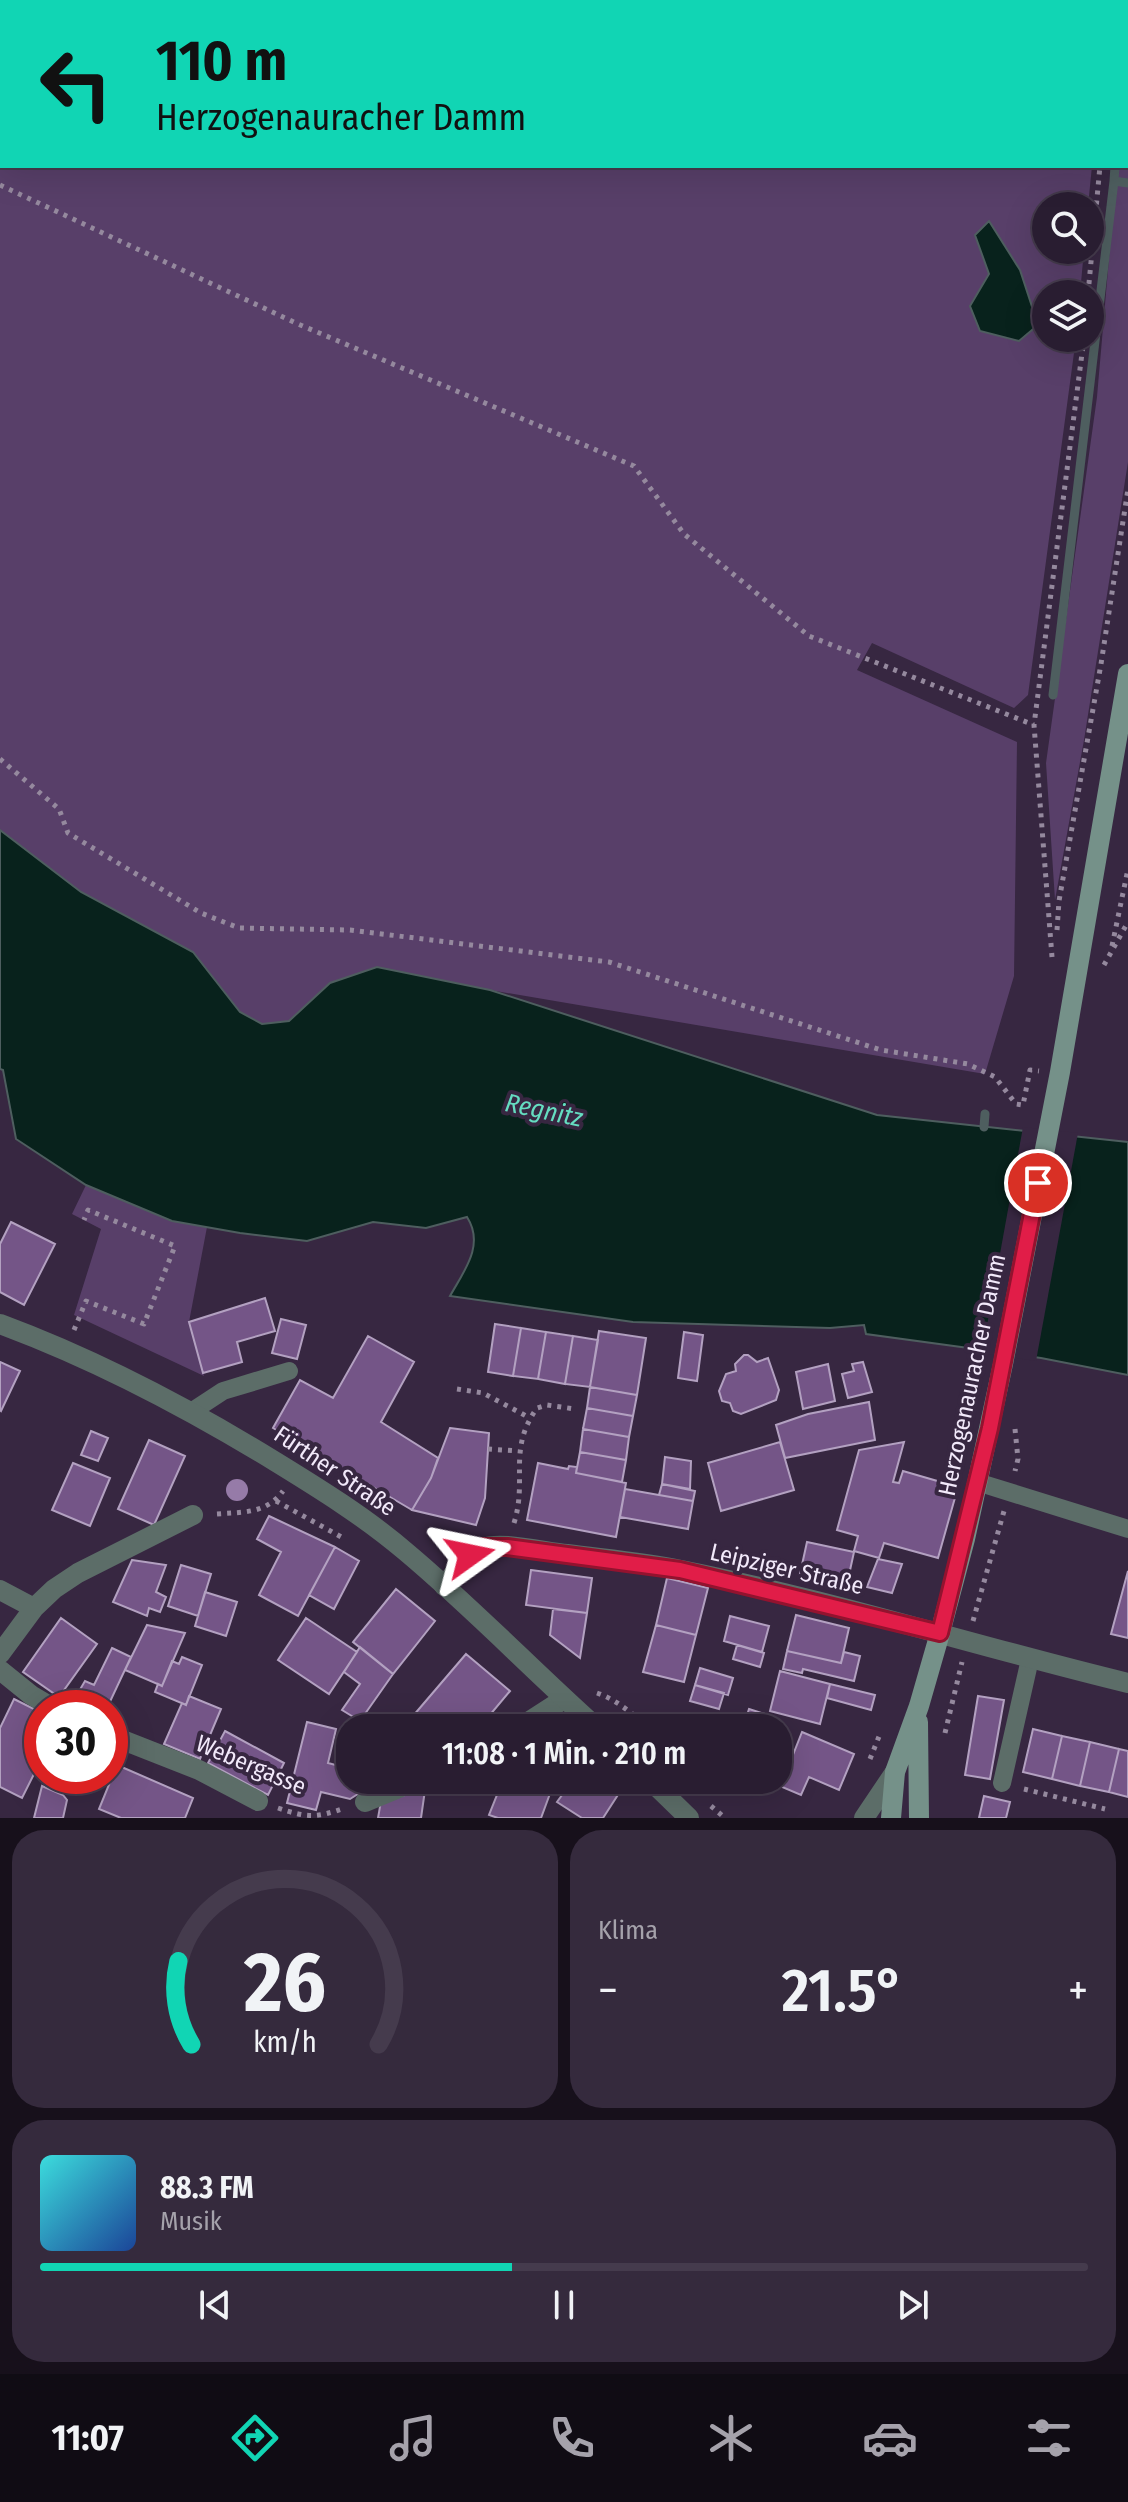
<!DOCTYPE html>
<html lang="de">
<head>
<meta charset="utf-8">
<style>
	body { margin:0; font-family:"Fira Sans Condensed",sans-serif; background:#352a3d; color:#f1f3f6; height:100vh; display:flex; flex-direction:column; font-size:30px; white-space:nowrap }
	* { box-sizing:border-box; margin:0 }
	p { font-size:26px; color:#a5a2ab }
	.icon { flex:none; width:44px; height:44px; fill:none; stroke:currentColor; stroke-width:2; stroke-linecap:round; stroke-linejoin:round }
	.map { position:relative; height:1818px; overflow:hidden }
	.sheet { display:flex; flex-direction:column; gap:12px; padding:12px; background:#17101b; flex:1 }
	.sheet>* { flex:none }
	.hud { position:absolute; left:0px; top:0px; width:1128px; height:168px; box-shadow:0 8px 32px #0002,0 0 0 2px #453b4d; background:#11d5b4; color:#111; overflow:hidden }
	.tools { position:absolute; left:1032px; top:192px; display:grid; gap:16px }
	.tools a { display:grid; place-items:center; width:72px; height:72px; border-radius:50%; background:#291d31; box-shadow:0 8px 32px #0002,0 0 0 2px #453b4d; font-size:40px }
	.speed { position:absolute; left:24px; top:1690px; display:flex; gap:16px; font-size:40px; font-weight:700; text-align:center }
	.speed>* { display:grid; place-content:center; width:104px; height:104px; border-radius:50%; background:#291d31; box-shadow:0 8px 32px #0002,0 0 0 2px #453b4d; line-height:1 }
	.speed .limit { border:12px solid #d22; background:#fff; color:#111 }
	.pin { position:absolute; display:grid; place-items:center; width:68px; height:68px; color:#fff; margin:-34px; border:4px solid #fff; border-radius:50%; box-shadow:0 2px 8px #0007 }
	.me { position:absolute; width:88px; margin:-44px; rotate:78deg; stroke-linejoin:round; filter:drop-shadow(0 0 6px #0008) }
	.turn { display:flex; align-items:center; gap:28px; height:168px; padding:0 24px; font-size:36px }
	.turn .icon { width:104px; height:104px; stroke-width:2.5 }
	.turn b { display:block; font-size:56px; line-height:68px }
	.big { font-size:60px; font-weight:600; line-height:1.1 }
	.sheet .widget { flex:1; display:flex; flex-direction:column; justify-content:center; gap:12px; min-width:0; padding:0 28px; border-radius:32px; background:#352a3d }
	.sheet .dial { align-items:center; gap:0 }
	.dial svg { height:208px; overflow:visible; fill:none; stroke:#453b4d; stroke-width:7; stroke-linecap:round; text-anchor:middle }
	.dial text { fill:#f1f3f6; stroke:none }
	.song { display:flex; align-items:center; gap:24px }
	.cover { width:96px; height:96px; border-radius:12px; background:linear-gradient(135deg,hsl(180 70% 55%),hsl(220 70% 35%)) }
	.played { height:8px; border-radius:4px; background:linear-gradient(90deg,#11d5b4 45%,#453b4d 45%) }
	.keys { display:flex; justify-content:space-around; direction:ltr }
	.heat { display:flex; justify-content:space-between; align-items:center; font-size:44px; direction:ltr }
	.sheet .tiles { flex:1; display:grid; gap:12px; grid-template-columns:1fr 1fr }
	.widget:last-child { grid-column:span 2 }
	.trip { position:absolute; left:336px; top:1714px; width:456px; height:80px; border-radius:32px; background:#291d31; box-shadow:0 8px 32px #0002,0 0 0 2px #453b4d; font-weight:600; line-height:80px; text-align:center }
	.tabs { display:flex; height:128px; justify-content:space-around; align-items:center; background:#100c14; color:#a5a2ab }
	.tabs .icon { width:56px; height:56px }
	.tabs .active { color:#11d5b4 }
	.tabs b { font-size:36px; color:#f1f3f6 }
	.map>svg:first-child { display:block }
	.green { fill:#583f69; fill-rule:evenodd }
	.water { fill:#08221c; stroke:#4e5e5f; stroke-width:2 }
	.pier { fill:#372741 }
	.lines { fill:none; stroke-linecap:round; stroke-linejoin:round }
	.stream { stroke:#4e5e5f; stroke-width:9 }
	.building { fill:#745587; stroke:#b3a1c1; stroke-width:2 }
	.path { stroke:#95899e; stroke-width:5; stroke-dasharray:4 6; stroke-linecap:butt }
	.service { stroke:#5c6d68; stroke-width:18 }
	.minor { stroke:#5c6d68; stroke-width:20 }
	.tertiary { stroke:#5c6d68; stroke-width:20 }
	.secondary { stroke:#759189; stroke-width:20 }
	.tree { fill:#967ba8 }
	.route-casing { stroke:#92132f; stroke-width:20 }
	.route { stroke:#e11d48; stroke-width:14 }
	.labels { text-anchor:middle; stroke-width:8; stroke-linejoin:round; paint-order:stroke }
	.street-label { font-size:24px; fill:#f2e9fa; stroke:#372741 }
	.water-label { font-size:26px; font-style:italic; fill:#65ddc1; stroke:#372741 }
</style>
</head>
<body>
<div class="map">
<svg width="1128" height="1818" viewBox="0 0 1128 1818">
	<rect width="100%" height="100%" fill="#372741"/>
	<!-- green -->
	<path class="green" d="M0,0h1102l-1100,2v164h1090l-4,40h-42v44h38l-4,44h-34v44h30l-48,357 -14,13 -142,-65 -15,27 160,72 -3,234 -29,98 -495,-84 -113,-23 -47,16 -41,38 -26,3 -23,-12 -47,-60 -112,-60 -81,-62zM976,236l43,105 -49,-35 19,-32z
		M1128,18v444l-44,278 -29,160 -9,-137 51,-366 20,-231h9z
		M86,1185l86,36 35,6 -18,95 15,54 -130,-61 27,-86 -29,-15z"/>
	<!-- water -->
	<path class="water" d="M989,221l31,49 18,55 -19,16 -39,-10 -10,-25 19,-32 -14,-39z
		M0,830l81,62 112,60 47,60 22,12 27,-3 41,-38 47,-16 113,23 387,125 251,27v233l-87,-17 -175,-24 -2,-9 -34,3 -197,-6 -183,-26c14,-25 35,-51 17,-79l-41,11 -53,-6 -66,19 -67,-8 -68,-12 -86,-36 -70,-46 -13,-69 -3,-1z"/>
	<!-- pier -->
	<path class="pier" d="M1023,1127l55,6 -42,228 -54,-8z"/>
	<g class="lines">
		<!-- stream -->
		<path class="stream" d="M1122,2v-2
			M1114,181l1,-15
			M1053,695l61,-514 14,2
			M984,1127l1,-13"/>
	</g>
	<!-- building -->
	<path class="building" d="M11,1222l44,22 -31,61 -24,-13v-48z
		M265,1298l10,33 -38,11 5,20 -39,11 -14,-51z
		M281,1319l25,6 -9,34 -25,-6z
		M495,1324l26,4 -8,48 -25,-4z
		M521,1328l25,4 -8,47 -25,-3z
		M599,1331l47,7 -9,57 -47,-8z
		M546,1332l27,4 -8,48 -27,-5z
		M684,1332l19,3 -6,46 -19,-3z
		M368,1336l46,26 -33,60 57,36 -7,20 -19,32 -139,-82 27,-48 33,18z
		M573,1336l25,4 -8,47 -25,-3z
		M744,1355h4l9,7 11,-4 11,32 -3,10 -35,14 -8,-3 -3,-8 -8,-2 -3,-10 7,-17 10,-3 -1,-7z
		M0,1362l20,9 -19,40 -1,-1z
		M863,1362l9,30 -24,6 -6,-24 12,-3 -2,-7z
		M828,1364l7,37 -32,8 -7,-37z
		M590,1387l47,8 -4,21 -46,-8z
		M869,1402l6,38 -90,18 -9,-33 32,-11z
		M587,1408l46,8 -4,21 -46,-8z
		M450,1428l39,5 -4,65 -9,27 -64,-15 19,-32z
		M583,1429l46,8 -3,23 -46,-8z
		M91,1431l17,7 -10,23 -17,-6z
		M149,1440l36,16 -31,69 -36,-16z
		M780,1442l14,48 -73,21 -13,-48z
		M904,1442l-11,40 6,1 4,-12 55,16 -20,71 -54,-15 -5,15 -25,-7 4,-15 -21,-6 22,-80z
		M580,1452l46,8 -4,22 -46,-9z
		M665,1457l26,4 -1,28 -28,-5z
		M73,1463l37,15 -20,48 -38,-16z
		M538,1463l30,6 1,-3 8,1 -1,6 50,10 -10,54 -89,-17z
		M662,1484l33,7 -2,10 -34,-6z
		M625,1489l68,12 -5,28 -68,-12z
		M269,1516l66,31 -37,69 -39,-21 22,-43 -24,-13z
		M807,1542l47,10 -7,32 -47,-10z
		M335,1547l24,14 -25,48 -25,-14z
		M878,1559l24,5 -10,29 -25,-6z
		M132,1560l34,5 -10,27 10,5 -6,15 -11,-4 -2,8 -34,-14z
		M181,1565l30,9 -13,42 -30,-10z
		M531,1570l61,8 -5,35 -61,-8z
		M1128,1571v67l-17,-4z
		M667,1578l41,10 -12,47 -40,-10z
		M396,1589l39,32 -42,53 -40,-32z
		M205,1592l32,10 -11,34 -31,-10z
		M553,1609l34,4 -7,45 -30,-23z
		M796,1615l53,13 -8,35 -54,-12z
		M730,1616l39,10 -7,26 -38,-11z
		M61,1618l36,26 -38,53 -36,-25z
		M306,1618l51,34 -28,42 -51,-34z
		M147,1625l38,8 -23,53 -37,-16z
		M656,1625l40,10 -12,47 -41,-10z
		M737,1645l27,8 -4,14 -27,-8z
		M360,1647l33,27 -33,47 -18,-11 18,-26 -16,-12z
		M112,1648l19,9 -24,51h-29l-7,-3 14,-24 9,4z
		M787,1651l54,12 3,-11 16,4 -6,25 -51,-12 -1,4 -19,-4z
		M466,1654l44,37 -31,37h-52l-14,-12z
		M182,1657l20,8 -16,40 -31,-13 3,-8 4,2 10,-25 7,3z
		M700,1668l33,10 -5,17 -33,-10z
		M780,1671l50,13 -10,40 -50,-13z
		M830,1684l45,11 -4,15 -44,-12z
		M695,1685l29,8 -5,16 -29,-8z
		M189,1696l32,13 -21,50 -36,-15 18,-41 4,2z
		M978,1696l26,4 -14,79 -25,-4z
		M14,1699l28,14v24l-12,24 8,5 -16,32 -22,-11v-59z
		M749,1709l16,5 -4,14h-18z
		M307,1722l29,7 -8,34 15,4 7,-4v17h30l-30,19 -29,-7 -5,18 -29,-7z
		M1033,1729l29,7 -10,43 -29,-7z
		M350,1730v33l-14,-9z
		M225,1731l59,32 -16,32 -60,-32z
		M802,1732l52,22 -15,36 -30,-13 -8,18 -26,-11 6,-16 6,2z
		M1062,1736l28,6 -10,44 -28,-7z
		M1090,1742l29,7 -10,43 -29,-6z
		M1119,1749l9,2v46l-19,-5z
		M117,1765l76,33 -8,20h-64l-22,-9z
		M503,1780h52l-14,38h-43l-9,-3z
		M573,1780h39l11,7 -20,31h-21l-25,-16z
		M42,1786l21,9 4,5 -4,18h-29z
		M425,1790l-4,28h-43l3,-17z
		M984,1796l26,6 -4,16h-27z"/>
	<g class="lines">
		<!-- path -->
		<path class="path" d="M1110,2v-2
			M0,185l298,139 336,142 50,68 125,102 225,89
			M1088,294l12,-128
			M0,759l59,50 9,24 133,80 38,15 111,2 259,32 272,88 87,14 27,13 21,27 7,1 7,-35 9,1
			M1057,930l2,-29 42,-237 27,-175
			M1112,946l16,-77
			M1052,957l-18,-232 50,-387
			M1104,965l24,-43
			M74,1330l12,-29 58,23 31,-78 -87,-36 -4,10
			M457,1389l26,4 47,25
			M1015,1429l3,30 -3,12
			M488,1449l30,2
			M276,1501l69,38
			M217,1514c26,-2 49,0 66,-23
			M514,1523c14,-44 -7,-73 23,-115l10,-3 28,4
			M973,1621l31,-110
			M597,1693c20,7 36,21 52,35
			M945,1733l17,-71
			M870,1759l10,-25
			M615,1780l12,8
			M1024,1789l81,20
			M711,1806l14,12
			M278,1808c30,10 37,10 67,0"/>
		<!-- service -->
		<path class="service" d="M191,1412l32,-21 66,-20
			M977,1482l151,47
			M1002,1783l28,-124"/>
		<!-- minor -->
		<path class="minor" d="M444,1586c11,-12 22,-32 38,-38 20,-7 63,4 85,6 38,5 76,8 114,16 151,30 298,77 447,113
			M0,1590l34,18
			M0,1654l34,-46 20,-19 24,-16 115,-58
			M0,1670l31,25 22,13
			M519,1728l45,-29
			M110,1735l89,35 59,31
			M365,1802l53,-22"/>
		<!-- tertiary -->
		<path class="tertiary" d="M0,1324c97,36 188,84 276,138 44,27 89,55 129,89 67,56 127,119 192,177
			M650,1780l39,38
			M864,1818l31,-46"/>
		<!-- secondary -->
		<path class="secondary" d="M918,1722l1,96
			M891,1818l4,-46 24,-66 21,-73 25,-94 38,-175 57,-292 68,-398"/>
	</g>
	<!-- trees -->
	<circle class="tree" cx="237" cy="1490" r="11"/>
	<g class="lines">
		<defs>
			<path id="route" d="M470,1555l14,-8h23l173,23 260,63 50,-205 48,-245"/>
		</defs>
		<!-- route casing -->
		<use href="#route" class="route-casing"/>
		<!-- route -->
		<use href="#route" class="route"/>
	</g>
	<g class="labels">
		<!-- street labels -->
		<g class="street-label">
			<text transform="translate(972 1375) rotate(-78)" y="8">Herzogenauracher Damm</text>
			<text transform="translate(335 1471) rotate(34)" y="8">Fürther Straße</text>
			<text transform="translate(787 1569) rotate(13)" y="8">Leipziger Straße</text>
			<text transform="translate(251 1765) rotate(23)" y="8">Webergasse</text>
		</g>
		<!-- water labels -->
		<g class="water-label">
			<text transform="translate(544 1110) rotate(12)" y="9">Regnitz</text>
		</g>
	</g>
</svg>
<div class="tools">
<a><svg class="icon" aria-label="search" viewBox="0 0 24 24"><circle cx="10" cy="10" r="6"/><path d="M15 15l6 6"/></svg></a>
<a><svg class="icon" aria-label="layers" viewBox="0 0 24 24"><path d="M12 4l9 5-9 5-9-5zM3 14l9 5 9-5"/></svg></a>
</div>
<div class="speed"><div class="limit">30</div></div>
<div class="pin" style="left:1038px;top:1183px;background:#d93025"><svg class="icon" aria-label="arrive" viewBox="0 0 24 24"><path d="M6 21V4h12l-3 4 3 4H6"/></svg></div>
<svg class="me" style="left:470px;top:1555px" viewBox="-20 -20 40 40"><path d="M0-17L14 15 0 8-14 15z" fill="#e11d48" stroke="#fff" stroke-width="4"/></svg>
<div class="trip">11:08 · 1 Min. · 210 m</div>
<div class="hud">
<div class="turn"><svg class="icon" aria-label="left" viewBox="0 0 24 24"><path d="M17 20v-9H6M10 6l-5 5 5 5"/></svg><div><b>110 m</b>Herzogenauracher Damm</div></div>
</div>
</div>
<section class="sheet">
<div class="tiles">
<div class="widget dial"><svg viewBox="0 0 100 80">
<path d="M14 69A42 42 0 1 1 86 69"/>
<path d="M14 69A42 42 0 0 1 9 37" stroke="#11d5b4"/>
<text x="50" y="56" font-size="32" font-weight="700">26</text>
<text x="50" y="72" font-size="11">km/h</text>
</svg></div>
<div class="widget"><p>Klima</p>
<div class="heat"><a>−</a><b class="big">21.5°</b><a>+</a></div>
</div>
<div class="widget">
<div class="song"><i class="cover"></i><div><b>88.3 FM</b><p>Musik</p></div></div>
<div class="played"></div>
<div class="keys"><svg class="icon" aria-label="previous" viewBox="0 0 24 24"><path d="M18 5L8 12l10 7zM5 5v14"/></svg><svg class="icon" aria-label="pause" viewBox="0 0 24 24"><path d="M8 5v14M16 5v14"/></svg><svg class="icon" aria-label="next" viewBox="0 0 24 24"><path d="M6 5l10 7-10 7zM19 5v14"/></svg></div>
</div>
</div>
</section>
<nav class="tabs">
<b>11:07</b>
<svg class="icon active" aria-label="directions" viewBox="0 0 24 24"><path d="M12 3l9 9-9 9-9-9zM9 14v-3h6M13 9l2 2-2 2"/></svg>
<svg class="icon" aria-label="music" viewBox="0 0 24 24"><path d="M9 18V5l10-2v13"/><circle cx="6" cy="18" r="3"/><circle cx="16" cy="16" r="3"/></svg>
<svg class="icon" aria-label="phone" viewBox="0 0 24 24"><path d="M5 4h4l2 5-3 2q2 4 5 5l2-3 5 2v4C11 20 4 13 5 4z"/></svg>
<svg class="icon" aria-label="climate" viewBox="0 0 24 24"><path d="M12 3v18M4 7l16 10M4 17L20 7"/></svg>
<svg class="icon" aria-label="car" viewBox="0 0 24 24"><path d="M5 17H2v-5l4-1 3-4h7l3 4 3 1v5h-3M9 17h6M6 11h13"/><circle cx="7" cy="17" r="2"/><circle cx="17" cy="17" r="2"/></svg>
<svg class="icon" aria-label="filters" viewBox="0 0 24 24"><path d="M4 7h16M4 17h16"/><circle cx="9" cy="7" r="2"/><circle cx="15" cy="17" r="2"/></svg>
</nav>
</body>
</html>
